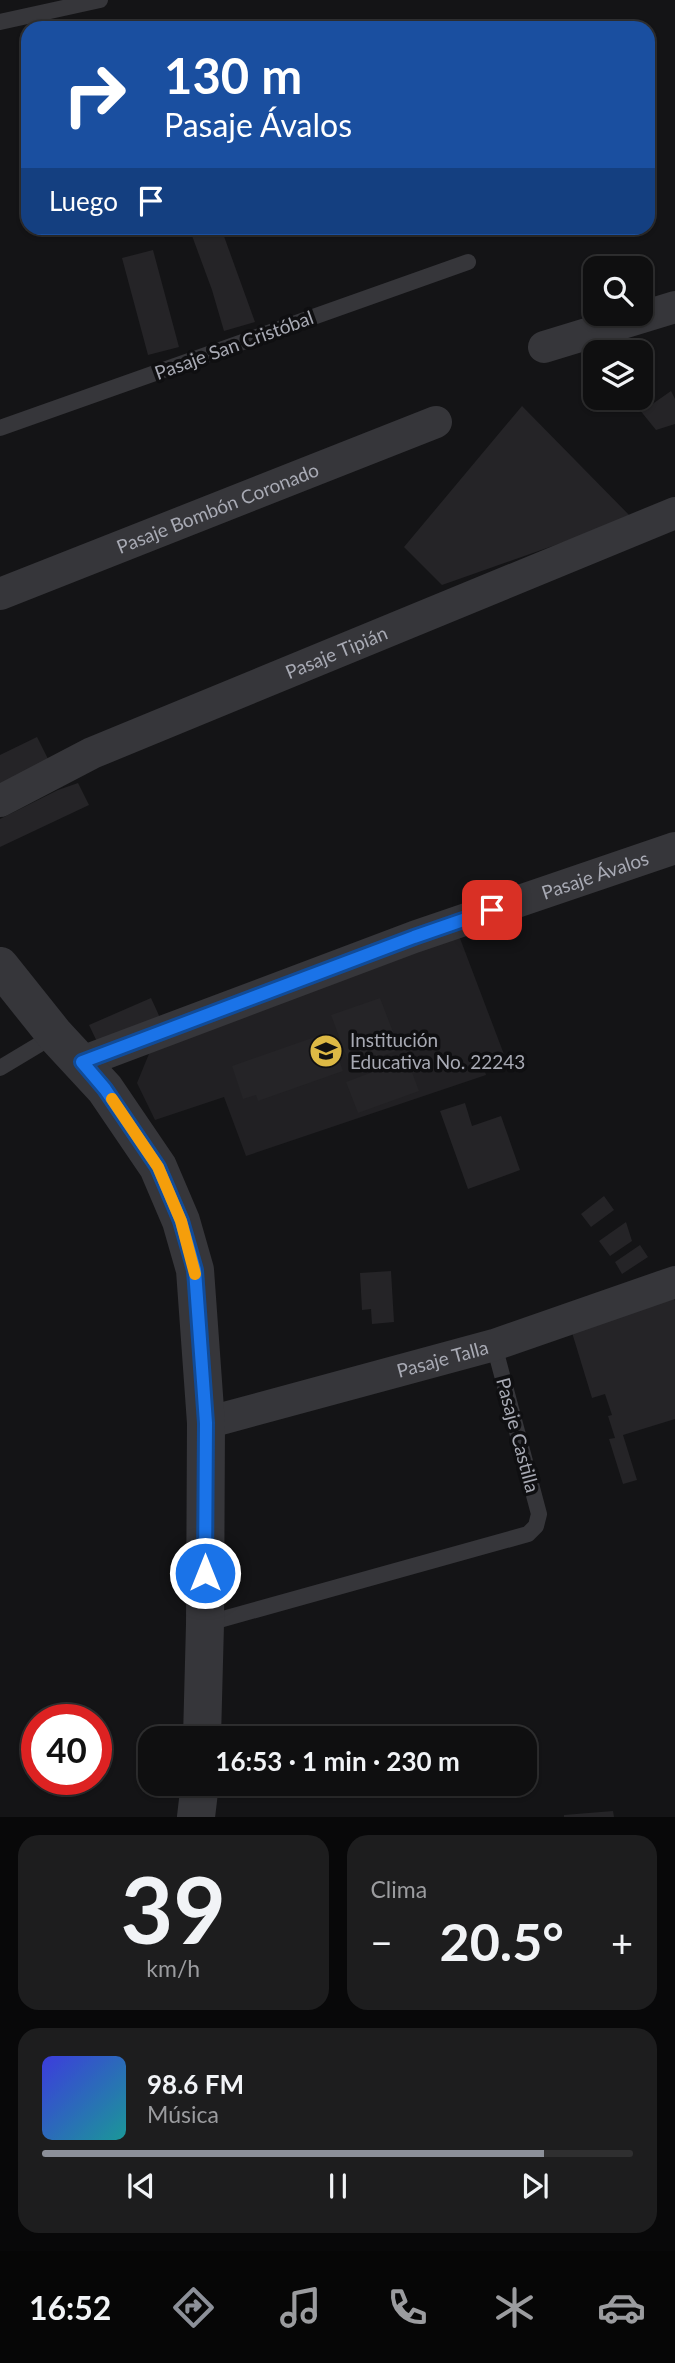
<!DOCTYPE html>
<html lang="es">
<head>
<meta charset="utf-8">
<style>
	body { margin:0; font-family:Lato,sans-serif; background:#1d1d1e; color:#f1f3f6; height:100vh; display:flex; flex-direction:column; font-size:26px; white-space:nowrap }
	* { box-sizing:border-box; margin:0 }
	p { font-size:23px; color:#9b9c9f }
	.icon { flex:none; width:38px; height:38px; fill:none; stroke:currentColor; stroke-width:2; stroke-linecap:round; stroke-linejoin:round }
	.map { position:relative; height:1817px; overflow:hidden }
	.panel { display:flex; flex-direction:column; gap:18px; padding:18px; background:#080809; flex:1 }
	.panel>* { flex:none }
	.guide { position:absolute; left:21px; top:21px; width:634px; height:214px; border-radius:21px; box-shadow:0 2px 5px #0004,0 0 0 2px #2f2f30; background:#1a4fa0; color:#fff; overflow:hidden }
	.buttons { position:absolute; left:583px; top:256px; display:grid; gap:14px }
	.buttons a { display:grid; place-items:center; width:70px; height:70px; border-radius:14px; background:#0f0f10; box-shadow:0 2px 5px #0004,0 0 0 2px #2f2f30; font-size:35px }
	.speed { position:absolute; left:21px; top:1704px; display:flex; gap:14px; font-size:35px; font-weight:700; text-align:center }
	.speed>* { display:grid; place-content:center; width:91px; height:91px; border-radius:50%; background:#0f0f10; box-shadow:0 2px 5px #0004,0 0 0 2px #2f2f30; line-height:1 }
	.speed .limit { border:10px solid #d22; background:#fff; color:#111 }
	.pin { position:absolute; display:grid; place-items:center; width:60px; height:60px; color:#fff; margin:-30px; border-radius:14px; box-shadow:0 4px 10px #0006 }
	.me { position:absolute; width:77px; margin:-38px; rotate:0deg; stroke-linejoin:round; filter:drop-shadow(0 0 5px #0008) }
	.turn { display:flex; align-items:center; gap:24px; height:147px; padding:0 28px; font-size:32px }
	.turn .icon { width:91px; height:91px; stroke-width:2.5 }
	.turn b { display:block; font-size:49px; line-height:60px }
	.then { display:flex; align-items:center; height:66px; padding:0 28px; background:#0003; gap:14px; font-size:26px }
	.big { font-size:52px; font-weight:700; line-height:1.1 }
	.panel .widget { flex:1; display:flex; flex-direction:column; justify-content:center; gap:10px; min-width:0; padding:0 24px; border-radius:21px; background:#1d1d1e }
	.panel .dial { align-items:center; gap:0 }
	.dial b { font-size:91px; line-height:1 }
	.song { display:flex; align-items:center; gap:21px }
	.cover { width:84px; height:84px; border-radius:10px; background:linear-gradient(135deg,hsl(240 70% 55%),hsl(180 70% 35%)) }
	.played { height:7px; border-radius:4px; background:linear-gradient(90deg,#8c9099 85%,#2f2f30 85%) }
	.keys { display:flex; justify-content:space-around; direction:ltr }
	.heat { display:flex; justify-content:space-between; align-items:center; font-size:38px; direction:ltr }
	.panel .tiles { flex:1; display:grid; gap:18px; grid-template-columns:1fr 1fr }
	.widget:last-child { grid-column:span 2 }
	.trip { position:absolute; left:138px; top:1726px; width:399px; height:70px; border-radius:21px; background:#0f0f10; box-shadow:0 2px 5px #0004,0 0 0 2px #2f2f30; font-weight:700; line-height:70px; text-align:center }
	.tab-bar { display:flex; height:112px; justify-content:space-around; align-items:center; background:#060606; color:#9b9c9f }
	.tab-bar .icon { width:49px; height:49px }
	.tab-bar .on { color:#8c9099 }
	.tab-bar b { font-size:32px; color:#f1f3f6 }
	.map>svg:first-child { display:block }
	.built { fill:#212023 }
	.building { fill:#252427 }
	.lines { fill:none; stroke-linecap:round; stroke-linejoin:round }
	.service { stroke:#36363a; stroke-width:16 }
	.minor { stroke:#36363a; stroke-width:32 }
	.tertiary { stroke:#36363a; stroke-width:38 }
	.route-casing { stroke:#114b97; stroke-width:18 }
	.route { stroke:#1a73e8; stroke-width:12 }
	.slow { stroke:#f59e0b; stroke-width:12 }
	.labels { text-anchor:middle; stroke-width:7; stroke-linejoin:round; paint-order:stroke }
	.street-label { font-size:19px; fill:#a8aab4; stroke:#0f0f11 }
	.poi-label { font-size:19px; fill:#a8aab4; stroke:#0f0f11; text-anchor:start }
</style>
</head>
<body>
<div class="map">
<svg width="675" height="1817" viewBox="0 0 675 1817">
	<rect width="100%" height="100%" fill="#141416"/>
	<!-- built -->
	<path class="built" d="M458,933l47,124 -22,8 3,10 -240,81 -22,-59 -69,23 -18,-37 16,-39z"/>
	<!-- building -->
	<path class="building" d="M207,228h14l34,94 -31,9 -12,-41 -21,-57z
		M153,250l26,97 -31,8 -26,-97z
		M671,391l4,8v25l-19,6 -21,-26 16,1z
		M522,406l110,112 -190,67 -38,-38z
		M37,737l13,26 -50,25v-33z
		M78,783l11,22 -89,42v-28l58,-29z
		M151,998l11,24 -61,28 -12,-25z
		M380,998l20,52 -50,16 -19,-51z
		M329,1032l14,39 -85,30 -2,-6 -13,4 -11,-33z
		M407,1059l12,32 -61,22 -12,-31z
		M465,1103l7,23 29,-10 19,54 -52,19 -28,-78z
		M604,1196l10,14 -23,17 -10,-13z
		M626,1222l6,19 -22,15 -11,-15z
		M640,1245l8,12 -26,17 -7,-12z
		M391,1271l3,51 -22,2 -1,-15 -9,1 -2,-37z
		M673,1295l2,6v118l-52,16 14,45 -14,4 -14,-45 6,-1 -7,-22 4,-1 -7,-21 -13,4 -22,-72z
		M613,1811l1,6h-50v-2z"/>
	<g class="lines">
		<!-- service -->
		<path class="service" d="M0,22l100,-22
			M0,428l468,-166
			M0,1068l55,-33
			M205,1624l323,-90 8,-8 3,-12 -45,-169"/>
		<!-- minor -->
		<g class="minor">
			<path d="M544,347l131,-40"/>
			<path id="s1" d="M0,594l436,-172"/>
			<path id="s2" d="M0,801l92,-48 583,-240"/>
			<path id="s3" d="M82,1062l332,-125 261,-89"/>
			<path id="s4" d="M206,1423l288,-78 181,-63"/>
		</g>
		<!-- tertiary -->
		<path class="tertiary" d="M0,966l55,69 50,54 53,78 23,54 14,49 11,153 -1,201 -3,114
			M196,1817l4,-34"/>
	</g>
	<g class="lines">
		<defs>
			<path id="route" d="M205,1573l1,-150 -11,-153 -14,-49 -23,-54 -53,-78 -23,-27 332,-125 78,-27"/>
		</defs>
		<!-- route casing -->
		<use href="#route" class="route-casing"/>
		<!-- route -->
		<use href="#route" class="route"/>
		<!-- slow -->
		<path class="slow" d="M112,1099l46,68 23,54 14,53"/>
	</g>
	<!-- icons -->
	<defs>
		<symbol id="school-disc" viewBox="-11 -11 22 22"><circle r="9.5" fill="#ddb945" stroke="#0f0f11"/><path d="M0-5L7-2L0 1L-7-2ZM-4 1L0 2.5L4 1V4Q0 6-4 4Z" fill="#111"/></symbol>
	</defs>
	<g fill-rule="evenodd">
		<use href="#school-disc" x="307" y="1032" width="38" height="38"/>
	</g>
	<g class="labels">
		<!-- street labels -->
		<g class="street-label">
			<text transform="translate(234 345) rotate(-20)" y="7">Pasaje San Cristóbal</text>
			<text dy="7" stroke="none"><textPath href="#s1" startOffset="234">Pasaje Bombón Coronado</textPath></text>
			<text dy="7" stroke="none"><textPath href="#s2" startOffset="368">Pasaje Tipián</textPath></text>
			<text dy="7" stroke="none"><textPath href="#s3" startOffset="546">Pasaje Ávalos</textPath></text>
			<text dy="7" stroke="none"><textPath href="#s4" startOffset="245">Pasaje Talla</textPath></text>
			<text transform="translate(518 1435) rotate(75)" y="7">Pasaje Castilla</text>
		</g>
		<!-- poi labels -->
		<g class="poi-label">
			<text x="350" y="1047">Institución<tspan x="350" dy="22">Educativa No. 22243</tspan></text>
		</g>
	</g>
</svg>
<div class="buttons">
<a><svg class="icon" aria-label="search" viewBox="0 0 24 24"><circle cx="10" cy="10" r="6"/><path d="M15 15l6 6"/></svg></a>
<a><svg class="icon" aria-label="layers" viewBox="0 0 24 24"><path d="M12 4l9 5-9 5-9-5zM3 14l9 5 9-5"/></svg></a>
</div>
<div class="speed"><div class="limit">40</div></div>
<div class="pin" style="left:492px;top:910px;background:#d93025"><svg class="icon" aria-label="arrive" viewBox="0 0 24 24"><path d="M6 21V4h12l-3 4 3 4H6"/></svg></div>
<svg class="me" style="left:205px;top:1573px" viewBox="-20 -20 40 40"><circle r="17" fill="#1a73e8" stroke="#fff" stroke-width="3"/><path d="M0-11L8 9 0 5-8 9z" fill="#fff"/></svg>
<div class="trip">16:53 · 1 min · 230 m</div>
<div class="guide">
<div class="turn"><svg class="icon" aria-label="right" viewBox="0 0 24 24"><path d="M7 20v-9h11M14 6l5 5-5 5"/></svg><div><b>130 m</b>Pasaje Ávalos</div></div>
<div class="then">Luego<svg class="icon" aria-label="arrive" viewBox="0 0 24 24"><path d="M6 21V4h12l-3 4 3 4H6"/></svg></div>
</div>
</div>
<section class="panel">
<div class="tiles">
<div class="widget dial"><b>39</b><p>km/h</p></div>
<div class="widget"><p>Clima</p>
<div class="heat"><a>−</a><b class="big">20.5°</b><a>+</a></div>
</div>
<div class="widget">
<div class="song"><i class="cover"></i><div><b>98.6 FM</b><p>Música</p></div></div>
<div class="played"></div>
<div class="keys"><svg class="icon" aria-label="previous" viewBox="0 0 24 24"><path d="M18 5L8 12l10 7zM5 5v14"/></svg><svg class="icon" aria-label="pause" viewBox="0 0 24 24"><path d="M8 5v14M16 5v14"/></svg><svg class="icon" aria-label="next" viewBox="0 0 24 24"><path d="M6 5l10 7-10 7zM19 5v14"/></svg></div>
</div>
</div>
</section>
<nav class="tab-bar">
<b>16:52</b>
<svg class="icon on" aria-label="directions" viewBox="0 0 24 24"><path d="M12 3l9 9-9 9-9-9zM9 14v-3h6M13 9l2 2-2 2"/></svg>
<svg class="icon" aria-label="music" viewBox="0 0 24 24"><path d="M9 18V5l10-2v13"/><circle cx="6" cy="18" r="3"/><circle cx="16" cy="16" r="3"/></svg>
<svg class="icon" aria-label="phone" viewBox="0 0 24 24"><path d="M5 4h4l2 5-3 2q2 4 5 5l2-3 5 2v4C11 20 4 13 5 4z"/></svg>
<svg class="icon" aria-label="climate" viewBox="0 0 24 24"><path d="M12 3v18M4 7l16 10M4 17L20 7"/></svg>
<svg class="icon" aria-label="car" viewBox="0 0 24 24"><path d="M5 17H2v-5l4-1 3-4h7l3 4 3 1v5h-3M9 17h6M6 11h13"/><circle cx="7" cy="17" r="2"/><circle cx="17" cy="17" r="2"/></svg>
</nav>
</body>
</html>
